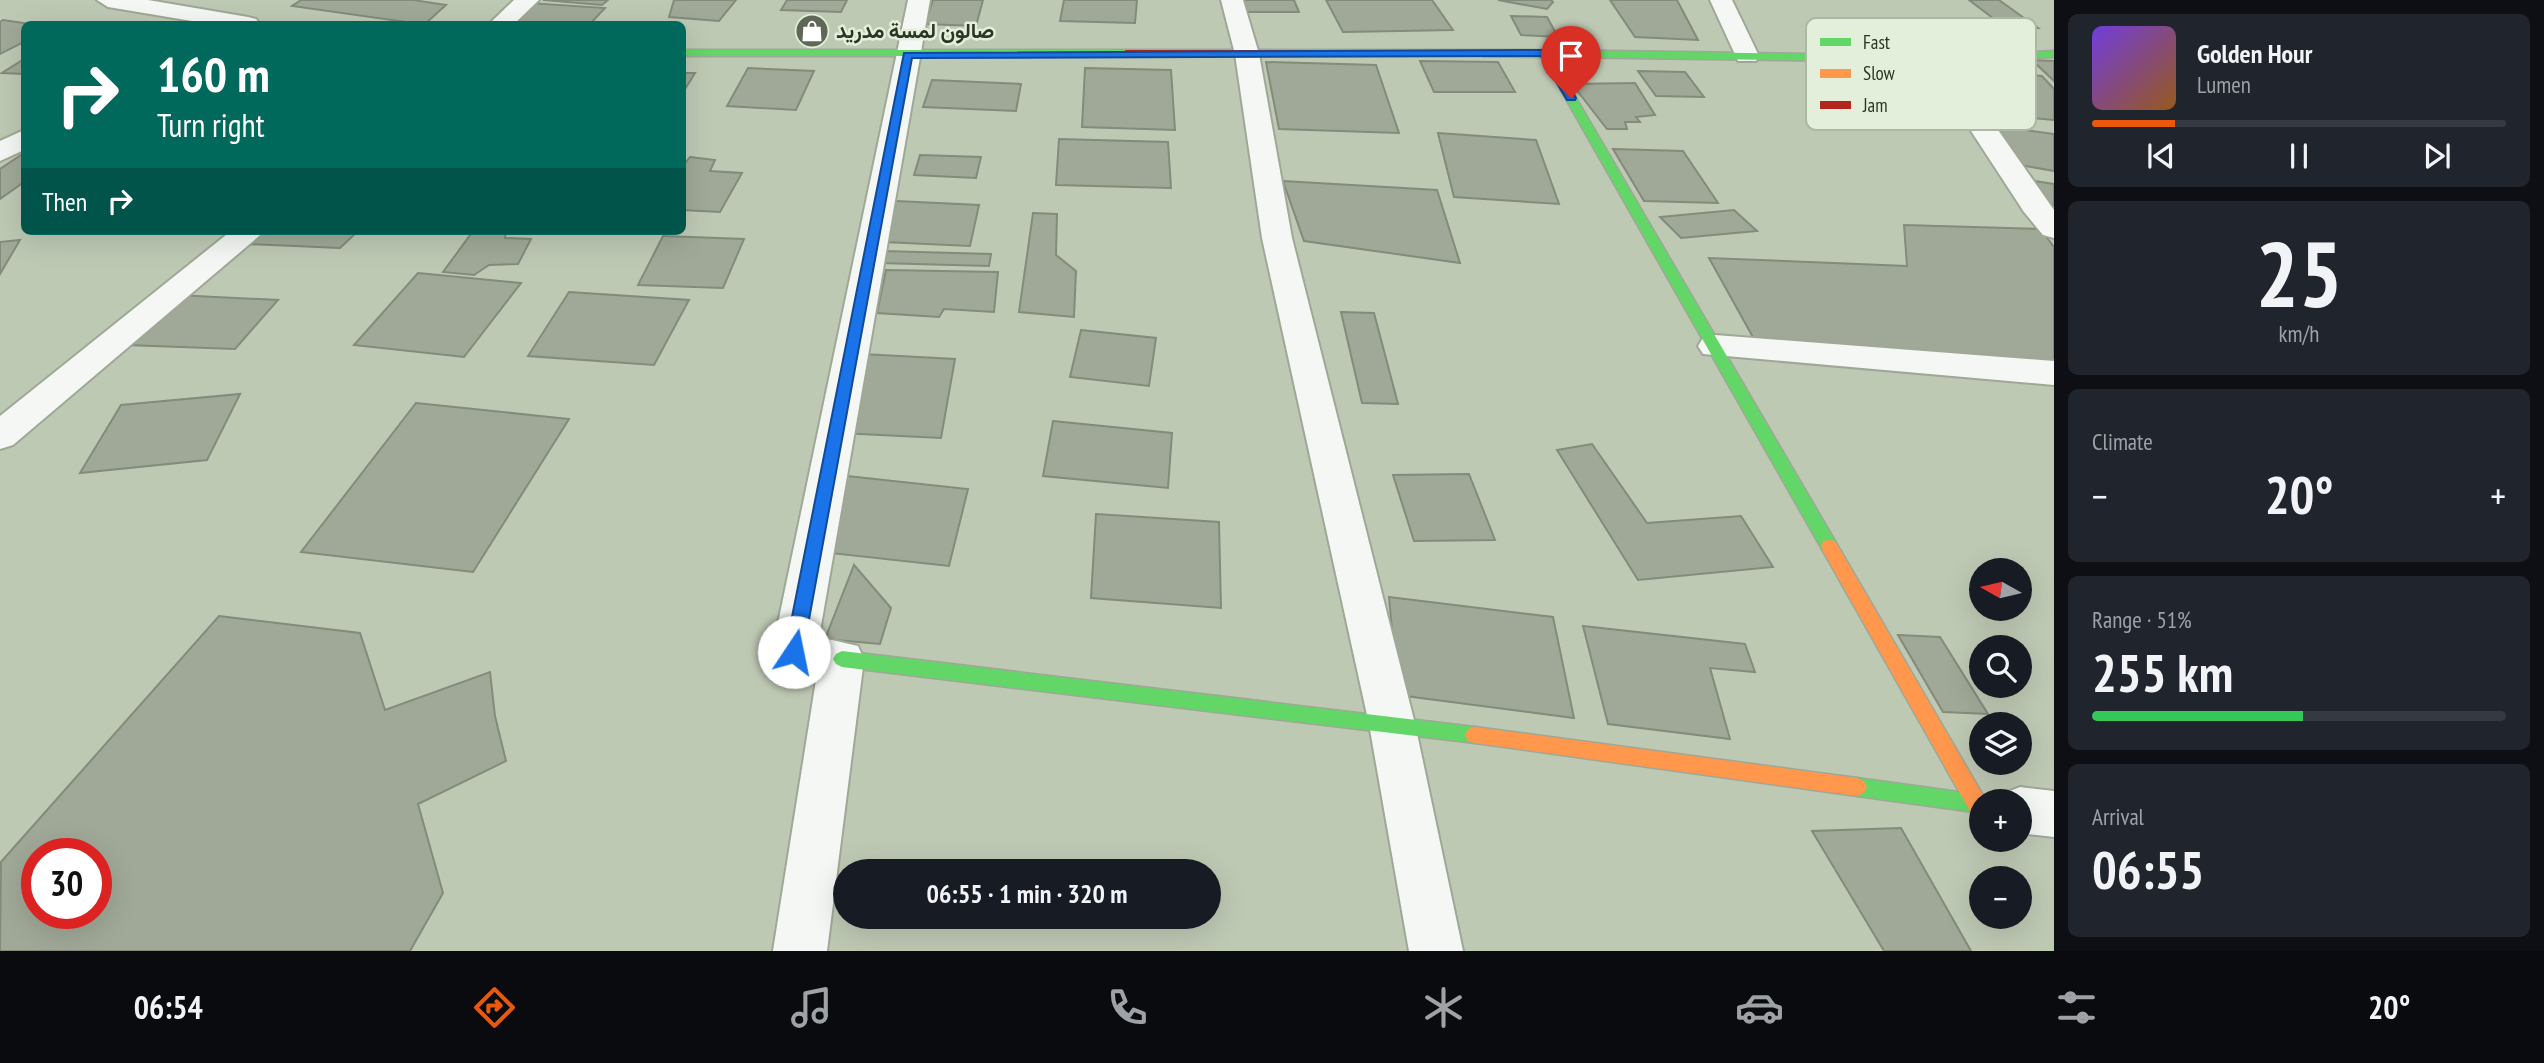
<!DOCTYPE html>
<html lang="en">
<head>
<meta charset="utf-8">
<style>
	body { margin:0; font-family:"PT Sans Narrow",Vazirmatn,sans-serif; background:#20242c; color:#f1f3f6; height:100vh; display:flex; flex-direction:column; font-size:26px; white-space:nowrap }
	* { box-sizing:border-box; margin:0 }
	p { font-size:23px; color:#9ea1a6 }
	.icon { flex:none; width:38px; height:38px; fill:none; stroke:currentColor; stroke-width:2; stroke-linecap:round; stroke-linejoin:round }
	.map { position:relative; flex:1; overflow:hidden }
	.side { display:flex; flex-direction:column; gap:14px; padding:14px; background:#0d0f14; width:490px }
	.side>* { flex:none }
	.guide { position:absolute; left:21px; top:21px; width:665px; height:214px; border-radius:10px; box-shadow:0 7px 28px #0002; background:#00695c; color:#fff; overflow:hidden }
	.needle { width:46px; rotate:278deg }
	.tools { position:absolute; left:1969px; top:558px; display:grid; gap:14px }
	.tools a { display:grid; place-items:center; width:63px; height:63px; border-radius:50%; background:#171b24; box-shadow:0 7px 28px #0002; font-size:35px }
	.speed { position:absolute; left:21px; top:838px; display:flex; gap:14px; font-size:35px; font-weight:700; text-align:center }
	.speed>* { display:grid; place-content:center; width:91px; height:91px; border-radius:50%; background:#171b24; box-shadow:0 7px 28px #0002; line-height:1 }
	.speed .limit { border:10px solid #d22; background:#fff; color:#111 }
	.pin { position:absolute; display:grid; place-items:center; width:60px; height:60px; color:#fff; margin:-72px -30px; border-radius:50% 50% 50% 0; rotate:-45deg; box-shadow:0 0 7px #0007 }
	.pin .icon { rotate:45deg }
	.me { position:absolute; width:77px; margin:-38px; rotate:11deg; stroke-linejoin:round; filter:drop-shadow(0 0 5px #0008) }
	.turn { display:flex; align-items:center; gap:24px; height:147px; padding:0 21px; font-size:32px }
	.turn .icon { width:91px; height:91px; stroke-width:2.5 }
	.turn b { display:block; font-size:49px; line-height:60px }
	.then { display:flex; align-items:center; height:66px; padding:0 21px; background:#0003; gap:14px; font-size:26px }
	.big { font-size:52px; font-weight:600; line-height:1.1 }
	.side .tile { flex:1; display:flex; flex-direction:column; justify-content:center; gap:10px; min-width:0; padding:0 24px; border-radius:10px; background:#20242c }
	.side .dial { align-items:center; gap:0 }
	.dial b { font-size:91px; line-height:1 }
	.song { display:flex; align-items:center; gap:21px }
	.cover { width:84px; height:84px; border-radius:10px; background:linear-gradient(135deg,hsl(260 70% 55%),hsl(30 70% 35%)) }
	.played { height:7px; border-radius:4px; background:linear-gradient(90deg,#ea580c 20%,#363941 20%) }
	.keys { display:flex; justify-content:space-around; direction:ltr }
	.heat { display:flex; justify-content:space-between; align-items:center; font-size:38px; direction:ltr }
	.charge { height:10px; border-radius:5px; background:linear-gradient(90deg,#34c759 51%,#363941 0) }
	.trip { position:absolute; left:833px; top:859px; width:388px; height:70px; border-radius:35px; background:#171b24; box-shadow:0 7px 28px #0002; font-weight:600; line-height:70px; text-align:center }
	.menu { display:flex; height:112px; justify-content:space-around; align-items:center; background:#090b0e; color:#9ea1a6 }
	.menu .icon { width:49px; height:49px }
	.menu .on { color:#ea580c }
	.menu b { font-size:32px; color:#f1f3f6 }
	main { display:flex; flex:1; min-height:0 }
	.map>svg:first-child { display:block }
	.building { fill:#a0a998; stroke:#838b7b; stroke-width:2; fill-rule:evenodd }
	.lines { fill:none; stroke-linecap:round; stroke-linejoin:round }
	.street-casing { stroke:#9fa897; stroke-width:4 }
	.fast-casing { stroke:#9fa897; stroke-width:3 }
	.slow-casing { stroke:#9fa897; stroke-width:3 }
	.jam-casing { stroke:#9fa897; stroke-width:3 }
	.street { fill:#f5f7f4; fill-rule:evenodd }
	.fast { fill:#63d668; fill-rule:evenodd }
	.slow { fill:#ff974d; fill-rule:evenodd }
	.jam { fill:#b3261e; fill-rule:evenodd }
	.route { fill:#1a73e8; stroke:#114b97; stroke-width:2 }
	.labels { text-anchor:middle; stroke-width:5; stroke-linejoin:round; paint-order:stroke }
	.far-poi-label { font-size:21px; font-weight:bold; fill:#2c3425; stroke:#e4efdb; text-anchor:start }
	.key { fill:#e4efdb; stroke:#adb7a4; stroke-width:2 }
	.key-label { font-size:19px; fill:#2c3425 }
</style>
</head>
<body>
<main>
<div class="map">
<svg width="2054" height="951" viewBox="0 0 2054 951">
	<rect width="100%" height="100%" fill="#bec9b4"/>
	<!-- building -->
	<path class="building" d="M301,0h112l33,5 -21,19h-5l-128,-18z
		M543,0h65l-6,5z
		M674,0h62l-17,21 -50,-4z
		M787,0h60l-6,12 -60,-2z
		M933,0h50l-7,26 -51,-2z
		M1064,0h73l-2,23 -75,-2z
		M1240,0h54l5,12h-55z
		M1326,0h106l21,30 -110,2z
		M1498,0h53l2,2 -6,7z
		M1610,0h67l21,40 -63,-3z
		M1969,0h30l39,28h-32z
		M529,3l76,5 -15,16h-84z
		M1511,16l36,1 11,20 -37,-2z
		M3,20l27,4h-6v18l-24,12v-32z
		M24,59v15l-22,-1z
		M2032,60l22,1v20z
		M1420,61l78,1 17,30h-81z
		M1266,62l110,3 23,68 -120,-4z
		M748,68l66,3 -18,39 -69,-4z
		M1085,68l86,2 4,60 -93,-3z
		M1960,70l82,6 12,13v31l-55,-5z
		M1638,71l47,1 19,25 -48,-1z
		M682,73h13l-13,21z
		M932,80l89,4 -5,27 -93,-4z
		M1635,83l20,32 -19,2 4,5h-15l2,7h-20l-35,-45z
		M1986,125l68,9v37l-34,-6z
		M1438,133l98,7 23,64 -105,-7z
		M1059,139l109,3 3,46 -115,-3z
		M1613,149l70,2 35,52 -74,-2z
		M24,153v29l-24,17v-30z
		M920,155l61,2 -5,21 -62,-3z
		M690,157l25,3 -5,11 32,2 -22,39 -38,-2v-43z
		M1283,181l154,9 23,73 -156,-22z
		M2035,181l19,3v22l-5,-1z
		M896,201l83,4 -9,41 -86,-4z
		M1734,210l23,21 -76,7 -21,-21z
		M1033,213l24,1 -1,41 20,16 -2,46 -55,-5z
		M1904,225l136,4 14,18v116l-300,-24 -45,-81 198,8z
		M262,231h91l4,1 -17,16 -93,-4z
		M473,231h33l-1,7 26,1 -13,25 -29,1 -15,10 -31,-3z
		M663,236l81,3 -21,49 -85,-3z
		M20,240l-20,34v-32z
		M882,251l109,3 -2,12 -110,-3z
		M886,270l112,2 -4,40 -50,-3 -5,8 -62,-4z
		M418,273l103,10 -57,74 -110,-12z
		M569,292l120,8 -35,65 -126,-9z
		M175,295l103,5 -43,49 -108,-4z
		M1341,312l33,1 24,91 -36,-1z
		M1081,330l75,8 -7,48 -79,-9z
		M862,354l93,5 -14,79 -101,-5z
		M240,394l-33,66 -127,13 41,-68z
		M416,403l153,16 -96,153 -172,-20z
		M1053,421l119,12 -4,55 -125,-12z
		M1592,444l55,79 94,-7 32,51 -135,13 -81,-130z
		M1469,474l26,66 -81,1 -21,-66z
		M847,476l121,13 -19,77 -128,-14z
		M1096,514l123,8 2,86 -130,-10z
		M854,565l37,43 -11,36 -55,-5z
		M1389,597l164,20 21,101 -176,-23z
		M219,616l141,17 25,77 105,-38 5,44 11,45 -88,43 25,89 -33,58h-410l1,-89zM37,854h59v60h-59z
		M1583,626l162,18 10,28 -45,-4 20,71 -122,-15z
		M1898,635l42,2 48,77 -45,-2z
		M1901,828l70,123h-87l-72,-120z"/>
	<g class="lines">
		<defs>
			<path id="street" d="M97,0h51l100,17 8,2 4,5h-50l-102,-17z
				M514,0h25l-25,24h-25z
				M908,0h22l-111,637 39,9 6,13 -37,292h-54l44,-277 -39,-9 -6,-13z
				M1221,0h22l16,54 33,184 123,486 48,227h-54l-40,-227 -107,-486 -27,-184z
				M1710,0h22l27,56 -3,5h-18z
				M1936,52l9,2 109,156v28l-11,-3 -19,-23 -100,-153 3,-5z
				M24,130v20l-24,11v-20z
				M231,231h34l-252,214 -13,4v-33z
				M1715,335l339,26v24l-351,-31 -5,-8 5,-8z
				M2020,787l34,4v46l-34,-4v-31h-21l3,-8z"/>
			<path id="fast" d="M682,50h444l5,3 -5,3h-444z
				M1545,50l391,6 118,-5v6l-118,5 -384,-5 283,484 2,5 -2,5h-12l-281,-494 -59,-1 -5,-3 5,-3z
				M842,651l633,76 7,2 3,6 -3,6 -7,2 -633,-76 -6,-3 -3,-5 3,-5z
				M1857,778l124,17 7,2 2,5h-9v11l-124,-17 -7,-3 -3,-6 3,-6z"/>
			<path id="slow" d="M1829,540l6,1 149,256 2,5h-5v10l-11,-1 -147,-260 -2,-5 2,-5z
				M1475,727l382,51 7,3 3,6 -3,6 -7,3 -382,-53 -7,-2 -3,-6 3,-6z"/>
			<path id="jam" d="M1483,50l4,1v4l-361,1 -5,-3 5,-3z"/>
		</defs>
		<!-- street casing -->
		<use href="#street" class="street-casing"/>
		<!-- fast casing -->
		<use href="#fast" class="fast-casing"/>
		<!-- slow casing -->
		<use href="#slow" class="slow-casing"/>
		<!-- jam casing -->
		<use href="#jam" class="jam-casing"/>
		<!-- street -->
		<use href="#street" class="street"/>
		<!-- fast -->
		<use href="#fast" class="fast"/>
		<!-- slow -->
		<use href="#slow" class="slow"/>
		<!-- jam -->
		<use href="#jam" class="jam"/>
	</g>
	<!-- route -->
	<path class="route" d="M1545,50l5,3 26,45 -1,2h-8l-26,-44 -629,2 -109,594 -2,6h-13l-3,-6 119,-599z"/>
	<!-- icons -->
	<defs>
		<symbol id="shop-disc" viewBox="-11 -11 22 22"><circle r="9.5" fill="#5f6857" stroke="#e4efdb"/><path d="M-5-2.5h2.3a2.7 3.5 0 0 1 5.4 0H5L5.5 6h-11ZM-1.5-2.5h3a1.5 2.3 0 0 0-3 0Z" fill="#fff"/></symbol>
	</defs>
	<g fill-rule="evenodd">
		<use href="#shop-disc" x="793" y="12" width="38" height="38"/>
	</g>
	<g class="labels">
		<!-- far-poi labels -->
		<g class="far-poi-label">
			<text x="836" y="38">صالون لمسة مدريد</text>
		</g>
	</g>
	<!-- legend -->
	<rect x="1806" y="18" width="230" height="112" rx="10" class="key"/>
	<rect x="1820" y="38" width="31" height="8" fill="#63d668"/>
	<rect x="1820" y="69" width="31" height="9" fill="#ff974d"/>
	<rect x="1820" y="101" width="31" height="8" fill="#b3261e"/>
	<g class="key-label">
		<text x="1863" y="49">Fast</text>
		<text x="1863" y="80">Slow</text>
		<text x="1863" y="112">Jam</text>
	</g>
</svg>
<div class="tools">
<a><svg class="needle" viewBox="-14 -14 28 28"><path d="M0-13l5 13h-10z" fill="#e53935"/><path d="M0 13l5-13h-10z" fill="#9ea1a6"/></svg></a>
<a><svg class="icon" aria-label="search" viewBox="0 0 24 24"><circle cx="10" cy="10" r="6"/><path d="M15 15l6 6"/></svg></a>
<a><svg class="icon" aria-label="layers" viewBox="0 0 24 24"><path d="M12 4l9 5-9 5-9-5zM3 14l9 5 9-5"/></svg></a>
<a>+</a>
<a>−</a>
</div>
<div class="speed"><div class="limit">30</div></div>
<div class="pin" style="left:1571px;top:98px;background:#d93025"><svg class="icon" aria-label="arrive" viewBox="0 0 24 24"><path d="M6 21V4h12l-3 4 3 4H6"/></svg></div>
<svg class="me" style="left:794px;top:652px" viewBox="-20 -20 40 40"><circle r="19" fill="#fff"/><path d="M0-13L10 11 0 6-10 11z" fill="#1a73e8"/></svg>
<div class="trip">06:55 · 1 min · 320 m</div>
<div class="guide">
<div class="turn"><svg class="icon" aria-label="right" viewBox="0 0 24 24"><path d="M7 20v-9h11M14 6l5 5-5 5"/></svg><div><b>160 m</b>Turn right</div></div>
<div class="then">Then<svg class="icon" aria-label="right" viewBox="0 0 24 24"><path d="M7 20v-9h11M14 6l5 5-5 5"/></svg></div>
</div>
</div>
<section class="side">
<div class="tile">
<div class="song"><i class="cover"></i><div><b>Golden Hour</b><p>Lumen</p></div></div>
<div class="played"></div>
<div class="keys"><svg class="icon" aria-label="previous" viewBox="0 0 24 24"><path d="M18 5L8 12l10 7zM5 5v14"/></svg><svg class="icon" aria-label="pause" viewBox="0 0 24 24"><path d="M8 5v14M16 5v14"/></svg><svg class="icon" aria-label="next" viewBox="0 0 24 24"><path d="M6 5l10 7-10 7zM19 5v14"/></svg></div>
</div>
<div class="tile dial"><b>25</b><p>km/h</p></div>
<div class="tile"><p>Climate</p>
<div class="heat"><a>−</a><b class="big">20°</b><a>+</a></div>
</div>
<div class="tile"><p>Range · 51%</p><b class="big">255 km</b><div class="charge"></div></div>
<div class="tile"><p>Arrival</p><b class="big">06:55</b></div>
</section>
</main>
<nav class="menu">
<b>06:54</b>
<svg class="icon on" aria-label="directions" viewBox="0 0 24 24"><path d="M12 3l9 9-9 9-9-9zM9 14v-3h6M13 9l2 2-2 2"/></svg>
<svg class="icon" aria-label="music" viewBox="0 0 24 24"><path d="M9 18V5l10-2v13"/><circle cx="6" cy="18" r="3"/><circle cx="16" cy="16" r="3"/></svg>
<svg class="icon" aria-label="phone" viewBox="0 0 24 24"><path d="M5 4h4l2 5-3 2q2 4 5 5l2-3 5 2v4C11 20 4 13 5 4z"/></svg>
<svg class="icon" aria-label="climate" viewBox="0 0 24 24"><path d="M12 3v18M4 7l16 10M4 17L20 7"/></svg>
<svg class="icon" aria-label="car" viewBox="0 0 24 24"><path d="M5 17H2v-5l4-1 3-4h7l3 4 3 1v5h-3M9 17h6M6 11h13"/><circle cx="7" cy="17" r="2"/><circle cx="17" cy="17" r="2"/></svg>
<svg class="icon" aria-label="filters" viewBox="0 0 24 24"><path d="M4 7h16M4 17h16"/><circle cx="9" cy="7" r="2"/><circle cx="15" cy="17" r="2"/></svg>
<b>20°</b>
</nav>
</body>
</html>
